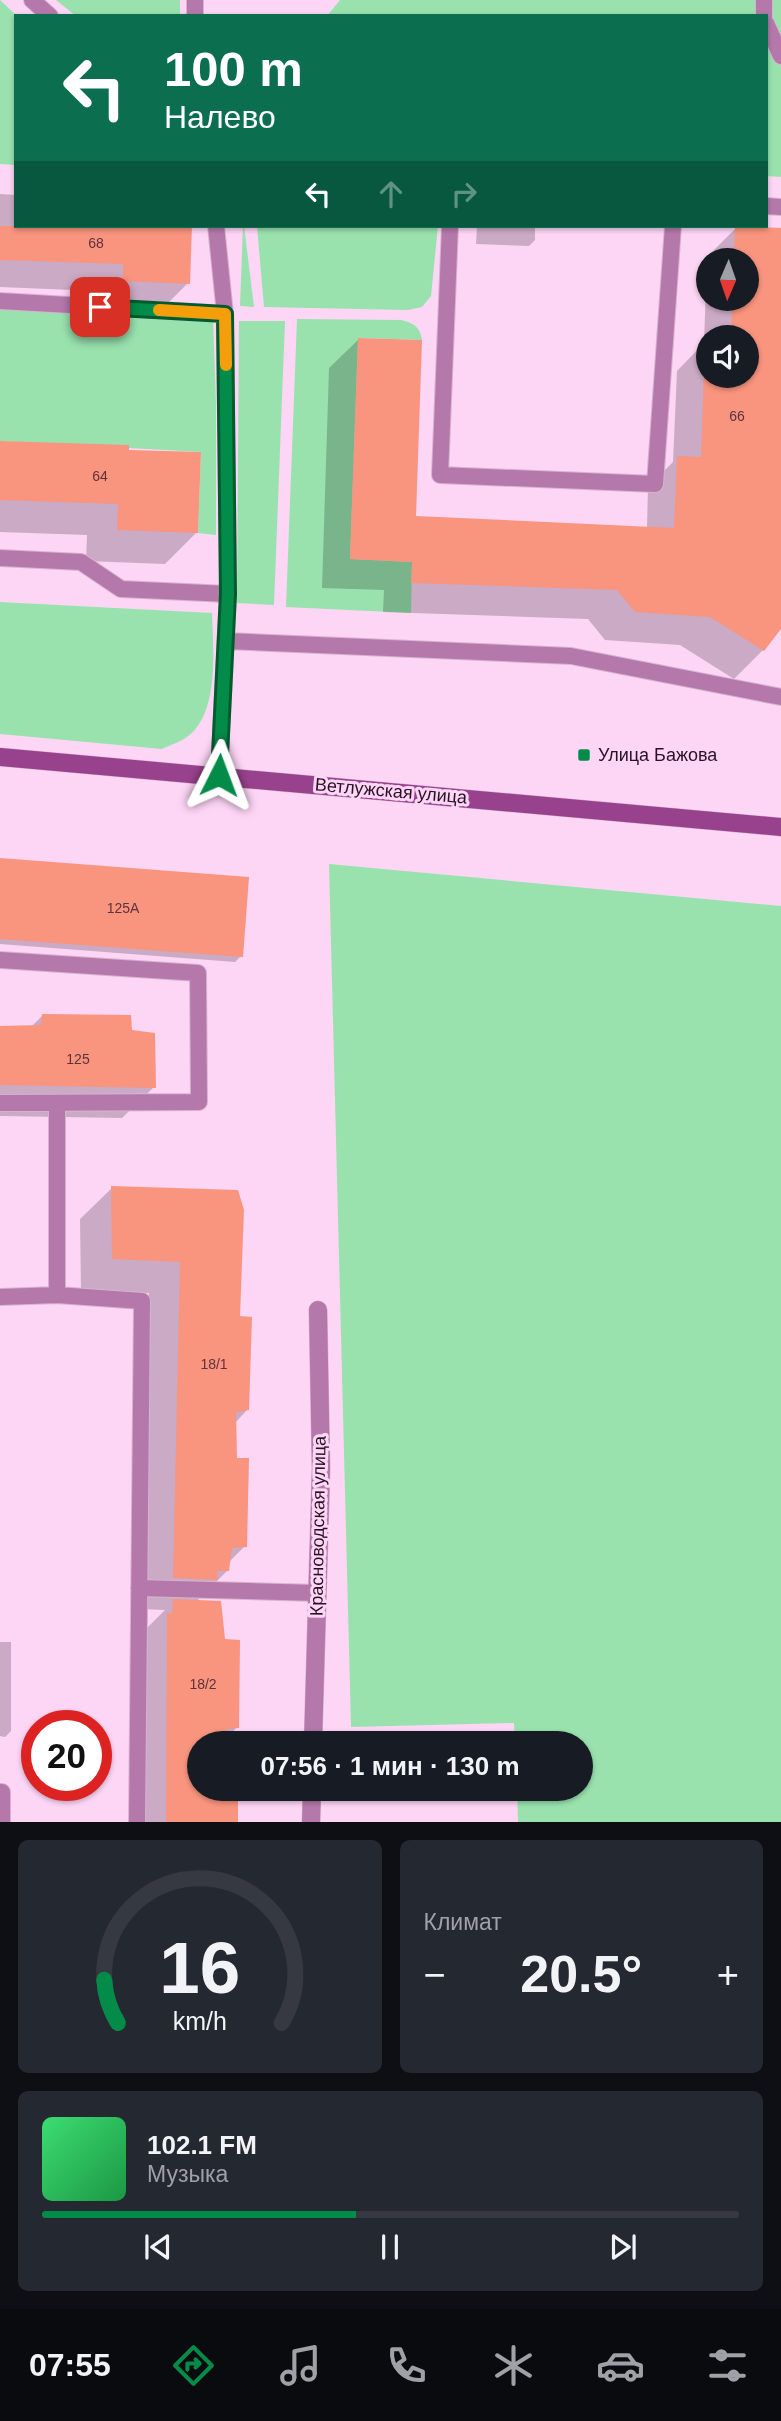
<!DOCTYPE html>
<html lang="ru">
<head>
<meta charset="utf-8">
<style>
	body { margin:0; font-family:Helvetica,sans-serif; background:#242831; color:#f1f3f6; height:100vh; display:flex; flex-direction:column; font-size:26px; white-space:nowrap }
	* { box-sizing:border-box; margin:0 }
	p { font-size:23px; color:#9ea1a6 }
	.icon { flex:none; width:38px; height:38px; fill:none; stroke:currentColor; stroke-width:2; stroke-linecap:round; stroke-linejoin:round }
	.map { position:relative; height:1822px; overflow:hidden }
	.drawer { display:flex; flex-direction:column; gap:18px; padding:18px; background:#0d0f14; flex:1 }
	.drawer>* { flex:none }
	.top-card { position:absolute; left:14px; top:14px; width:754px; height:214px; border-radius:0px; box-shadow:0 2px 5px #0004; background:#0b6e4f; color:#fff; overflow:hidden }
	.needle { width:46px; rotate:182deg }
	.controls { position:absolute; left:696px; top:248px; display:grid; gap:14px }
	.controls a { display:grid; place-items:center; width:63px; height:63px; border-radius:50%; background:#171b24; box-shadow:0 2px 5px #0004; font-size:35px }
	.speed { position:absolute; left:21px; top:1710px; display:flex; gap:14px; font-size:35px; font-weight:700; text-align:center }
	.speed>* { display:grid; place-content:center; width:91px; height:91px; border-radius:50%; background:#171b24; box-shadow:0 2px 5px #0004; line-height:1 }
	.speed .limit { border:10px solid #d22; background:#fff; color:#111 }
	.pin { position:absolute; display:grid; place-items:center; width:60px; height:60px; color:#fff; margin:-30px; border-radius:14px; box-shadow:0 4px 10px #0006 }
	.me { position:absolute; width:77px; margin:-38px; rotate:3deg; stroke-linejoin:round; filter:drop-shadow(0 0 5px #0008) }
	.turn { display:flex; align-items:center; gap:24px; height:147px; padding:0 35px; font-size:32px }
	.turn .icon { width:91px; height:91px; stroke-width:2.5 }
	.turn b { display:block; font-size:49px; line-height:60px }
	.lanes { display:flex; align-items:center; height:66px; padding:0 35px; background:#0003; justify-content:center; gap:35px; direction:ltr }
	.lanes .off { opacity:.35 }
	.big { font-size:52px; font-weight:600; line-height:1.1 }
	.drawer .card { flex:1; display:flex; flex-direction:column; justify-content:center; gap:10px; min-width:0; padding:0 24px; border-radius:10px; background:#242831 }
	.drawer .dial { align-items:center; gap:0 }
	.dial svg { height:182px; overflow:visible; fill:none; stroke:#363941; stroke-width:7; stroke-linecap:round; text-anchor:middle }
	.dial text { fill:#f1f3f6; stroke:none }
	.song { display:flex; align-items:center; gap:21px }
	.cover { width:84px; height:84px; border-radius:10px; background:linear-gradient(135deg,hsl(140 70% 55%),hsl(140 70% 35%)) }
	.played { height:7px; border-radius:4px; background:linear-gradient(90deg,#038c49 45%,#363941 45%) }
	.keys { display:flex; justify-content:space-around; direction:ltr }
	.heat { display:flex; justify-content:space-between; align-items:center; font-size:38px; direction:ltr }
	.drawer .tiles { flex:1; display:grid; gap:18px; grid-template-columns:1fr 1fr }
	.card:last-child { grid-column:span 2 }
	.trip { position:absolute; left:187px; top:1731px; width:406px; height:70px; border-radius:35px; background:#171b24; box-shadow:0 2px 5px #0004; font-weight:600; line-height:70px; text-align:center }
	.tab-bar { display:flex; height:112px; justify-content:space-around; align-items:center; background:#090b0e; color:#9ea1a6 }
	.tab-bar .icon { width:49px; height:49px }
	.tab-bar .selected { color:#038c49 }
	.tab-bar b { font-size:32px; color:#f1f3f6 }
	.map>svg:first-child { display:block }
	.green { fill:#99e2ae }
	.shadow { fill:#0003; fill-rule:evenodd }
	.building { fill:#f9947e }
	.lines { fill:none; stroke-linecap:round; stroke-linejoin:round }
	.lane-casing { stroke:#d7b2d0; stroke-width:18 }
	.street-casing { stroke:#d7b2d0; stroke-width:19 }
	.secondary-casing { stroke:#d7b2d0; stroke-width:19 }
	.lane { stroke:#b479aa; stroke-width:16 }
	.street { stroke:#b479aa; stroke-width:18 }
	.secondary { stroke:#98418c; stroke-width:18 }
	.route-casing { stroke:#025b2f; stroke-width:18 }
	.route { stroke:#038c49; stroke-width:12 }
	.slow { stroke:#f59e0b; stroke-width:12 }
	.poi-dot { fill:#038c49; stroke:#fdd5f5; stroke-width:2.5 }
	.labels { text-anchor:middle; stroke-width:6; stroke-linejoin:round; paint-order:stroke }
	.number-label { font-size:14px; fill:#5d323c }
	.poi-label { font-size:18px; fill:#291226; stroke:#fdd5f5; text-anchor:start }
	.street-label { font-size:18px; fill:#291226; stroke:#fdd5f5 }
</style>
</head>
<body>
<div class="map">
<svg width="781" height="1823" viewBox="0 0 781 1823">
	<rect width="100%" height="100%" fill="#fdd5f5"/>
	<!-- green -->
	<path class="green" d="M0,0l17,16 -1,149 -16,-1z
		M56,0h124v16h-104z
		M340,0h441v177l-14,-1 -1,-160h-439z
		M243,226h1l10,81 -14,-1z
		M257,226h181l-7,70 -9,11 -14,3 -144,-3z
		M0,306l213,13 3,84v132l-18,-2 3,-81 -201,-11z
		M297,319l104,1c13,3 19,7 21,20l-64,-2 -8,221 62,3 -1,51 -125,-6z
		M239,321h46l-11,284 -37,-2z
		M0,602l212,11c1,36 8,100 -25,124 -7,5 -17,8 -25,12l-162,-15z
		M329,864l452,42v916h-263l-1,-33 64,-1v-45h-66l-1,-20 -163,4z"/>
	<!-- shadow -->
	<path class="shadow" d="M0,194l16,1v31h174l-2,57 -27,27 -65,-2 1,-17 -97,-4z
		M477,226h58v14l-6,6 -53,-2z
		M736,228l45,1v397l-18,24 -29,29 -54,-34 -75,-5 -17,-21 -205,-7 1,-22 -62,-2 7,-220 30,-29 55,179 233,10 1,-41 25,-25 4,-91 27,-28 3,-86zM709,261h38v38h-38zM709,338h38v38h-38z
		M0,443l127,8 70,81 -32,32 -79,-3 1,-26 -87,-3z
		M0,860l241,96 -6,6 -235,-18z
		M42,1016l88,15 24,56 -32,31 -122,-2v-88l31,-1z
		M112,1188l126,130 9,92 -12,13v37l10,86 -17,17 -1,8 -31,31 41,125 -12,13v3h-25v45l37,35h-101l6,-190 23,-23 -23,-1 7,-316 -68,-3 -1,-71z
		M0,1642h11v89l-6,6 -5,-1z"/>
	<!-- building -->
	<path class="building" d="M0,226h192l-2,58 -67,-3v-17l-123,-4z
		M735,226l46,2v401l-17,22 -54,-34 -75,-5 -18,-22 -206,-7 1,-21 -62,-3 8,-221 64,2 -6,176 258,12 3,-72 24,1 4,-117h4v36h38v-38h-16l1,-39h15v-38h-13z
		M0,441l129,4v5l72,2 -3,81 -81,-3 1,-26 -118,-4z
		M0,858l249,19 -6,80 -243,-18z
		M42,1014l89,1 1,15 23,3 1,55 -156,-3v-59l41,-1z
		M111,1186l127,4 6,20 -4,106 12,1 -3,93 -13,2 1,46h12l-2,89 -15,1 -3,23h-12l1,9 -45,-2 7,-316 -68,-3z
		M173,1599l48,2 4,38 15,1 -1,88 -12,1 -1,14h-26v45h38v35h-72l1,-210 5,1z"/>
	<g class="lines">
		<defs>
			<path id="lane" d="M32,0l18,16
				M195,0v16
				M764,0v16
				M766,23l15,33
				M766,206l15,1
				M216,226l9,88 3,280 -9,181
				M450,226l-10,249 215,9 18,-258
				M0,301l225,13
				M0,558l81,4 40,27 107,5
				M227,641l344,15 210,41
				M0,960l198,13 1,129 -199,1
				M57,1295v-192
				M0,1297l57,-2 85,6 -5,522
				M139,1588l178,5
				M0,1792h2v31"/>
			<path id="street" d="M313,1743l8,-274 -3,-159
				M311,1823l1,-35"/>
			<path id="secondary" d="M0,757l781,70"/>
		</defs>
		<!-- lane casing -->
		<use href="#lane" class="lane-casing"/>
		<!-- street casing -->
		<use href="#street" class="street-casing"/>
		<!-- secondary casing -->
		<use href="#secondary" class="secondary-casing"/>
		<!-- lane -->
		<use href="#lane" class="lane"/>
		<!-- street -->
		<use href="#street" class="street"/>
		<!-- secondary -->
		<use href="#secondary" class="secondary"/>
	</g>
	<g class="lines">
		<defs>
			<path id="route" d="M100,307l125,7 3,280 -9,181"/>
		</defs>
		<!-- route casing -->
		<use href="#route" class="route-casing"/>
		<!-- route -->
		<use href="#route" class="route"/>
		<!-- slow -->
		<path class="slow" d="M159,310l66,4 1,51"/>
	</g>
	<!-- markers -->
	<rect class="poi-dot" x="577" y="748" width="14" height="14" rx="3.5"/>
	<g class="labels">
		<!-- number labels -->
		<g class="number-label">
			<text x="96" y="248">68</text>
			<text x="737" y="421">66</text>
			<text x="100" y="481">64</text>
			<text x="123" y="913">125А</text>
			<text x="78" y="1064">125</text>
			<text x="214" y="1369">18/1</text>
			<text x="203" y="1689">18/2</text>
		</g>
		<!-- poi labels -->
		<g class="poi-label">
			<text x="598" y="761">Улица Бажова</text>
		</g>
		<!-- street labels -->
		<g class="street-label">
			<text transform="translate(391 791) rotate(5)" y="6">Ветлужская улица</text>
			<text transform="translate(318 1526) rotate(-89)" y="6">Красноводская улица</text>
		</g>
	</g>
</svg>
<div class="controls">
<a><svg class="needle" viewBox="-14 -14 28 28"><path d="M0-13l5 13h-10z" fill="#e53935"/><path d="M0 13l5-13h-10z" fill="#9ea1a6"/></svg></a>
<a><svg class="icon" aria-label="sound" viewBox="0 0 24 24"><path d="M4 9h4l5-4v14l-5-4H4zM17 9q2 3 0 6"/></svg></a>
</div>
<div class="speed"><div class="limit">20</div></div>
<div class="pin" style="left:100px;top:307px;background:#d93025"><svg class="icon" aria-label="arrive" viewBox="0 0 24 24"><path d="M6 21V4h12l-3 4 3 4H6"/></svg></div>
<svg class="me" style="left:219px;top:775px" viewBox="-20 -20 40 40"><path d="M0-17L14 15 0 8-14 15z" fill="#038c49" stroke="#fff" stroke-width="4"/></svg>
<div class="trip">07:56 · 1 мин · 130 m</div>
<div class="top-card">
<div class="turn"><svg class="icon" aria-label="left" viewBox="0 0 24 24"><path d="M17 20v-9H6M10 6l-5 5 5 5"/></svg><div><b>100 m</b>Налево</div></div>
<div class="lanes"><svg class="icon" aria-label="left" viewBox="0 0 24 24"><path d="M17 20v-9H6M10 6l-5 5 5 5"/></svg><svg class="icon off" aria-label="ahead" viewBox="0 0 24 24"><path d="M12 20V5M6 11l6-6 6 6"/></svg><svg class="icon off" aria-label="right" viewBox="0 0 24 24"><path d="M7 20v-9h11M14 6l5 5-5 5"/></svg></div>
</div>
</div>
<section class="drawer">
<div class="tiles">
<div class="card dial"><svg viewBox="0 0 100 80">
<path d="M14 69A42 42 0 1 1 86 69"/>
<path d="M14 69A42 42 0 0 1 8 50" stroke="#038c49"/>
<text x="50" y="56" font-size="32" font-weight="700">16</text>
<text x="50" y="72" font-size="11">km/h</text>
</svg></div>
<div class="card"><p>Климат</p>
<div class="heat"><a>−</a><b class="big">20.5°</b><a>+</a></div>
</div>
<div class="card">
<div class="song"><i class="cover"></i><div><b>102.1 FM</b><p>Музыка</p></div></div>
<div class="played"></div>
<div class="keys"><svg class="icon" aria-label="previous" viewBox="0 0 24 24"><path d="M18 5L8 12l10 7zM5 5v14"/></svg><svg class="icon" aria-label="pause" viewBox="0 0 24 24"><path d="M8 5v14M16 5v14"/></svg><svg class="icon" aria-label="next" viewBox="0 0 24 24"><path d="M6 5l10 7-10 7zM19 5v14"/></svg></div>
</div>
</div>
</section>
<nav class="tab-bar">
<b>07:55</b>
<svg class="icon selected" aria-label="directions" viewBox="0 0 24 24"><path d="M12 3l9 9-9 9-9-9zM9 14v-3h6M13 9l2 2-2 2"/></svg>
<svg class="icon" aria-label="music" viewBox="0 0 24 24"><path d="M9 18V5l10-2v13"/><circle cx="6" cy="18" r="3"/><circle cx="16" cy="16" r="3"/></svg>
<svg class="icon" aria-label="phone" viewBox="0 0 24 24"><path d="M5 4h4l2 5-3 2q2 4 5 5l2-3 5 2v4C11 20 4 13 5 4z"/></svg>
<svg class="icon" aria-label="climate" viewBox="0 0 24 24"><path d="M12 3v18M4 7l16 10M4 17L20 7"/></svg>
<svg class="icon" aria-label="car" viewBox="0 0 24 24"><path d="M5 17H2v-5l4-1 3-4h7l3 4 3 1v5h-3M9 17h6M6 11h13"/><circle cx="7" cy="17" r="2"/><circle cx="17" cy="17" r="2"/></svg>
<svg class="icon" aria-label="filters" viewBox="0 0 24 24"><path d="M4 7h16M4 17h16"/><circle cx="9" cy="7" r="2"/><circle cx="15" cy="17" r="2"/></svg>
</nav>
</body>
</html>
